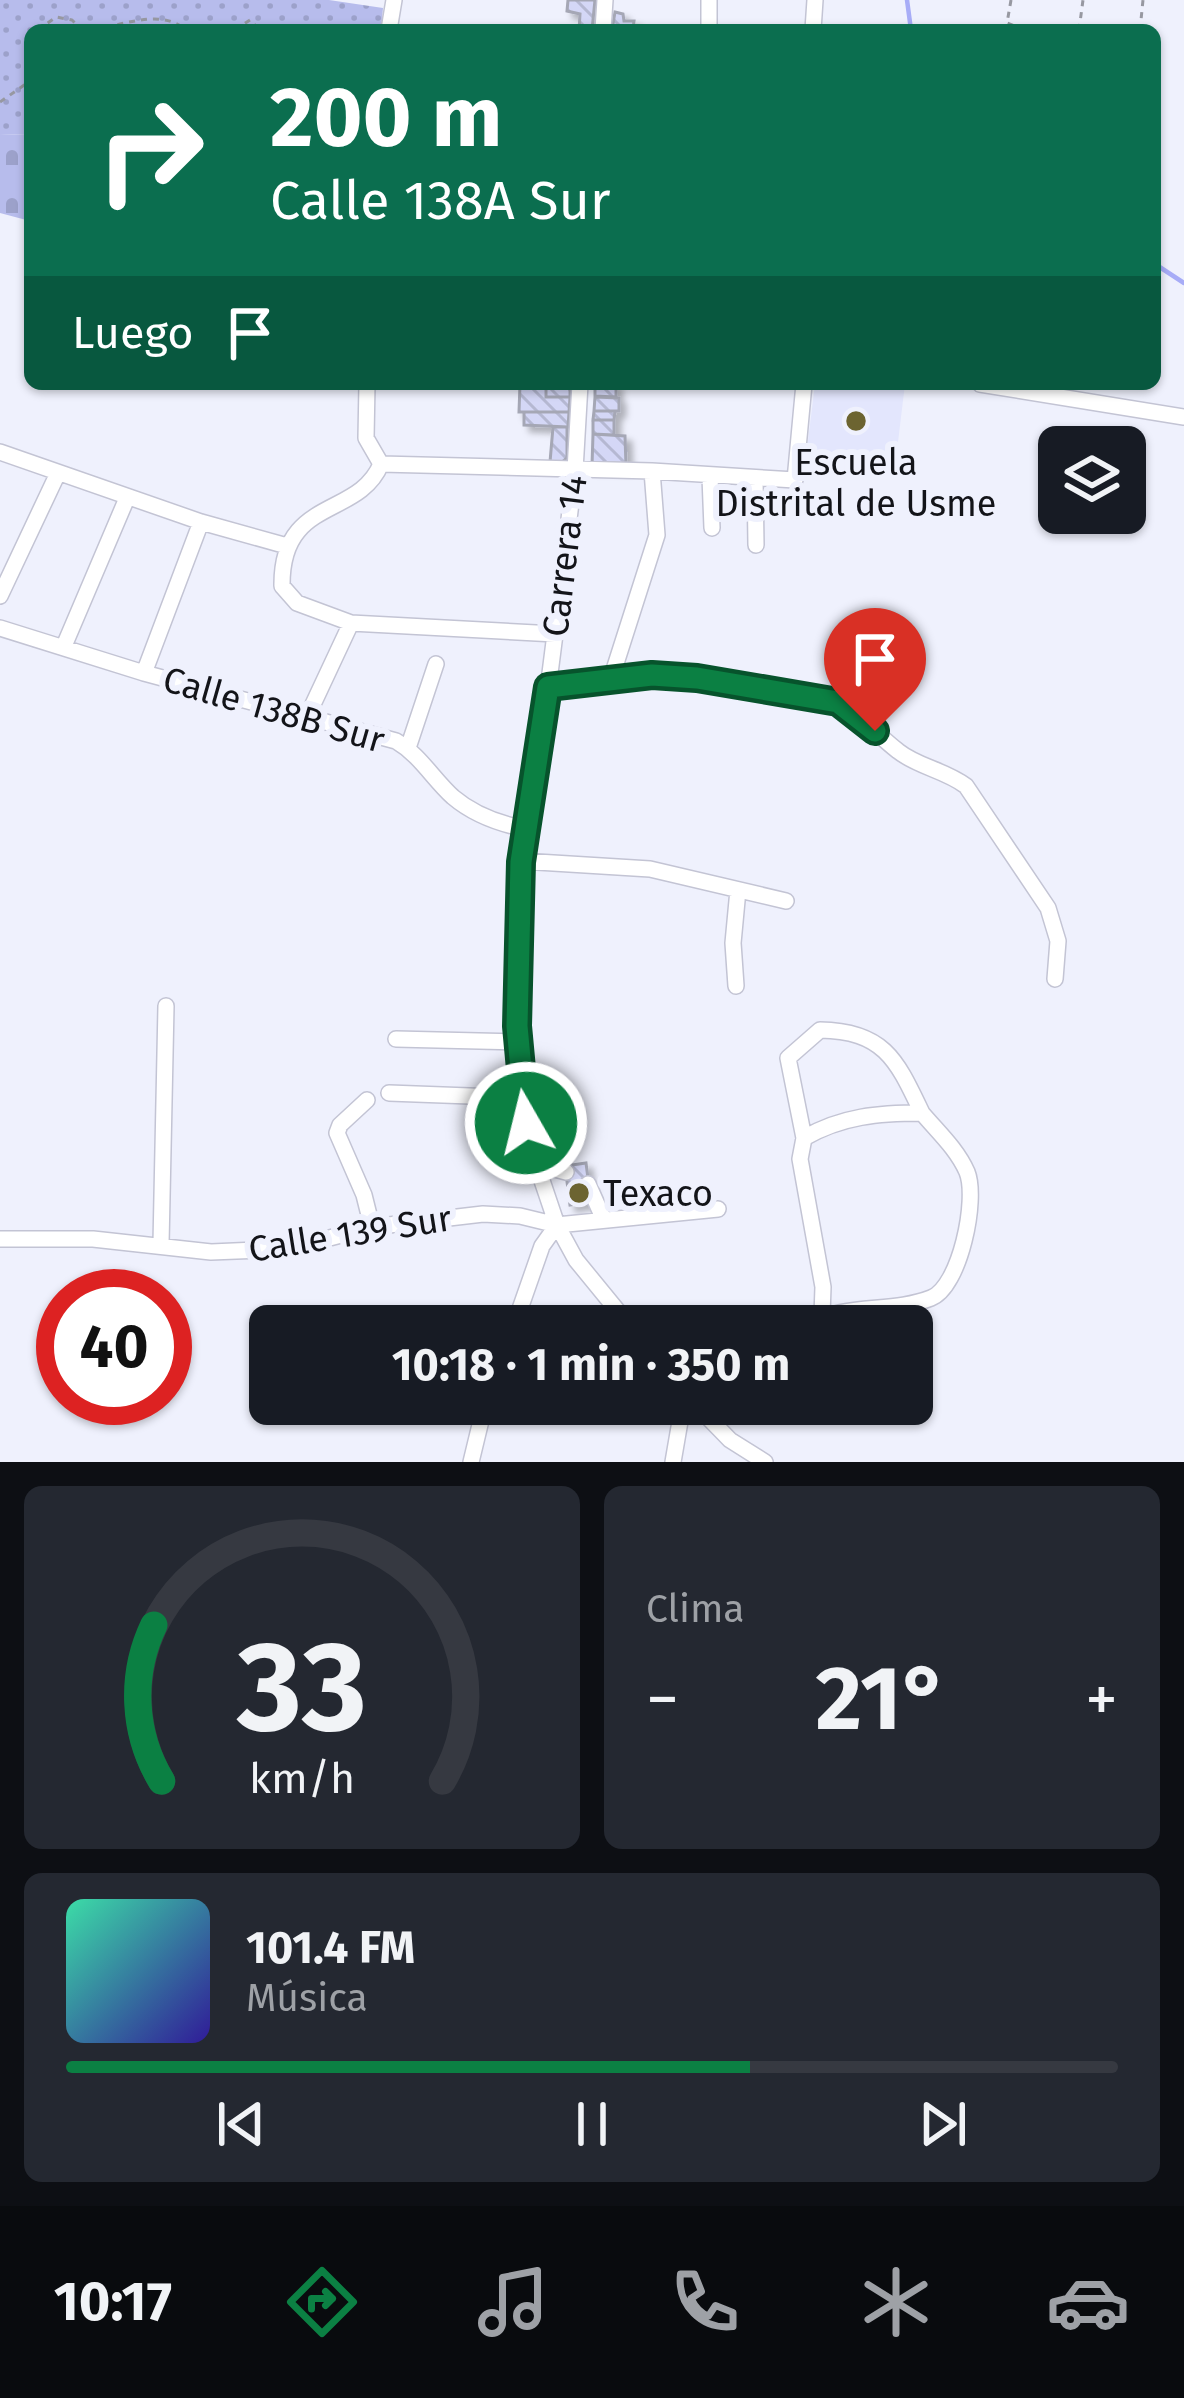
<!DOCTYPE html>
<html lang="es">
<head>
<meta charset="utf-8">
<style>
	body { margin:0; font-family:"Fira Sans",sans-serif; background:#242831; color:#f1f3f6; height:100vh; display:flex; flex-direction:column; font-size:45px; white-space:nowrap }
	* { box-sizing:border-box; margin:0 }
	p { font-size:39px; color:#9ea1a6 }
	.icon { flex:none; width:66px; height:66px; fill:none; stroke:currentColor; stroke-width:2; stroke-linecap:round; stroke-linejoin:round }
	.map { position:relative; height:1462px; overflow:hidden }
	.sheet { display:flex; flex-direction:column; gap:24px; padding:24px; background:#0d0f14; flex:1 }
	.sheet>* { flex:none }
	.banner { position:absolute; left:24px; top:24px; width:1137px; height:366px; border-radius:18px; box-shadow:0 3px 9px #0004; background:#0b6e4f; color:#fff; overflow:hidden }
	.buttons { position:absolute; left:1038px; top:426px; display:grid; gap:24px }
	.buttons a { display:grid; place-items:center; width:108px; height:108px; border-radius:18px; background:#171b24; box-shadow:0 3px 9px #0004; font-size:60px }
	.speed { position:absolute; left:36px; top:1269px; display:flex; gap:24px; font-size:60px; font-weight:700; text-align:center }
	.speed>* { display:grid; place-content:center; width:156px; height:156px; border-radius:50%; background:#171b24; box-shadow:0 3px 9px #0004; line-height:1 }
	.speed .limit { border:18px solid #d22; background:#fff; color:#111 }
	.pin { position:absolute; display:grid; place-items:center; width:102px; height:102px; color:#fff; margin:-123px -51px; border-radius:50% 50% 50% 0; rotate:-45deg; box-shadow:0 0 12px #0007 }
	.pin .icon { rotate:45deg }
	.me { position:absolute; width:132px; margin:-66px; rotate:352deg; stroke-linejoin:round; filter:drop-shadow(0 0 9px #0008) }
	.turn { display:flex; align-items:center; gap:42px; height:252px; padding:0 48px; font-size:54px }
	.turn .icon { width:156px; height:156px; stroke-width:2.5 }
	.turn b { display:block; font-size:84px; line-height:102px }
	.then { display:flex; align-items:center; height:114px; padding:0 48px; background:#0003; gap:24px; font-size:45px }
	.big { font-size:90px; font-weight:700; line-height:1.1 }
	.sheet .tile { flex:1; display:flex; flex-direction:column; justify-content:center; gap:18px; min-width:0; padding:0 42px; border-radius:18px; background:#242831 }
	.sheet .dial { align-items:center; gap:0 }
	.dial svg { height:312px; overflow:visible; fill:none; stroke:#363941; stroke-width:7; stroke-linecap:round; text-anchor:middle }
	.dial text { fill:#f1f3f6; stroke:none }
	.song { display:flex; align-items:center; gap:36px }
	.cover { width:144px; height:144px; border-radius:18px; background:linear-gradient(135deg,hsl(160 70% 55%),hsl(250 70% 35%)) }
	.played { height:12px; border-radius:6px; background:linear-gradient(90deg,#0b8043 65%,#363941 65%) }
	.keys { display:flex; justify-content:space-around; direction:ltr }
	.heat { display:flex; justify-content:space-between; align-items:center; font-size:66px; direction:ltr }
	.sheet .tiles { flex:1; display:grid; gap:24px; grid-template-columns:1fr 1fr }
	.tile:last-child { grid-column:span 2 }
	.trip { position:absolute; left:249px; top:1305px; width:684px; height:120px; border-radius:18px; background:#171b24; box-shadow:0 3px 9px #0004; font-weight:700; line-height:120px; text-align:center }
	.tabs { display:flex; height:192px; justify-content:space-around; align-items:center; background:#090b0e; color:#9ea1a6 }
	.tabs .icon { width:84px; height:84px }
	.tabs .active { color:#0b8043 }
	.tabs b { font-size:54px; color:#f1f3f6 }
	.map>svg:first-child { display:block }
	.built { fill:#e3e6fd }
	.cemetery { fill:url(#cemetery-stones) }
	.park { fill:url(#park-dots) }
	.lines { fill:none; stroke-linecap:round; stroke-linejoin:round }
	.stream { stroke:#a7acf7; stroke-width:4.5 }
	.building { fill:url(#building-back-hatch); stroke:#a5a7b5; stroke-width:3; filter:url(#shadow) }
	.minor-casing { stroke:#c3c4d4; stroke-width:18 }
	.path { stroke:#9798a1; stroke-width:3; stroke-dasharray:6 6; stroke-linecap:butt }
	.minor { stroke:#fff; stroke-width:15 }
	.route-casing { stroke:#07532c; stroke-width:30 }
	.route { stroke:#0b8043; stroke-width:21 }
	.poi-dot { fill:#6c6431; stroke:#eff1fd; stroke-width:4.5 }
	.labels { text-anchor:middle; stroke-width:12; stroke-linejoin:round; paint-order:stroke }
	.poi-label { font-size:36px; fill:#131419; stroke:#eff1fd }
	.street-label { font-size:36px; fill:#131419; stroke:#eff1fd }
</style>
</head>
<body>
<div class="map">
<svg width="1184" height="1462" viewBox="0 0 1184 1462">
	<defs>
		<pattern id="cemetery-stones" width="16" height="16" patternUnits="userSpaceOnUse" patternTransform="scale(3)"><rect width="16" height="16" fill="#b7bcec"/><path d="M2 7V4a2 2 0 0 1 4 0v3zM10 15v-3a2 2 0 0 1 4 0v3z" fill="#9ca1ca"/></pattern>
		<pattern id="park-dots" width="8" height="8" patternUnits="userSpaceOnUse" patternTransform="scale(3)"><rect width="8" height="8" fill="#b7bcec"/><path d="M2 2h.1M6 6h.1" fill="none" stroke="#9ca1ca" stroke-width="1.8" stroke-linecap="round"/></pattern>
		<pattern id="building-back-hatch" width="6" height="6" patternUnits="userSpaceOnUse" patternTransform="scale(3)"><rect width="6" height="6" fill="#d4d7f6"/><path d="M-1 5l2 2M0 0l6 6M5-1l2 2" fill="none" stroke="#b5b8d2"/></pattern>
		<filter id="shadow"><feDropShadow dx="6" dy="6" stdDeviation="3" flood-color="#0004"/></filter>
	</defs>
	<rect width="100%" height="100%" fill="#eff1fd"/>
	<!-- built -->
	<path class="built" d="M815,384h90l-10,83 -89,-10z"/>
	<!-- cemetery -->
	<path class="cemetery" d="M30,134v87l-30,-8v-78z"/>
	<!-- park -->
	<path class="park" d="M0,0h329l54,8 -2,22h-351v104l-30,1z"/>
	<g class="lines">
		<!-- stream -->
		<path class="stream" d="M907,0l4,30
			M1155,264l29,19"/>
	</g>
	<!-- building -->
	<path class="building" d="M568,0h27l-3,30h-13l1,-16 -13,-3z
		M615,12l8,2 1,7h10l-1,9h-21z
		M520,384h26v13h24l-1,15h-50z
		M546,384h24v13h-24z
		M595,384h21v13l-21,-1z
		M595,397l24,1v13h-25z
		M594,411h21l-1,9h-21z
		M524,412h45l-1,15 -44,-2z
		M593,420h21v15l-21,-1z
		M553,427h14v31l-6,5 -11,-1z
		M593,434l32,2 1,30h-34z
		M586,1163l5,39 -21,3 -5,-39z"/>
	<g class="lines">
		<defs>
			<path id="minor" d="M389,30l5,-30
				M603,30l2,-30
				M709,30v-30
				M813,30l2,-30
				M367,384l-1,54 15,26
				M580,384l-5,86 -20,164 -19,149 -13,62 -5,212 13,91 26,77 19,35 54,66
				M980,384l204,33
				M0,452l201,70 86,24
				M381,464l271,7 143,9 9,-96
				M381,464c-23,55 -100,32 -99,122l15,17 54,20 204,11
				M710,477l2,51
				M755,479l1,66
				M0,596l58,-123
				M0,628l144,45 252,68c24,14 37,38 57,56 20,17 47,27 73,32
				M64,646l63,-148
				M144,673l57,-151
				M611,679l46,-144 -5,-64
				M548,687l104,-12 45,3 141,24c23,13 39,33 60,49 20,16 47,19 68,35l82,122 10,33 -3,38
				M308,715l43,-92
				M408,748l28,-84
				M521,861l129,8 136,32
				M736,986l-3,-43 5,-53
				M396,1039l121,3
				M389,1093l133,5
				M367,1100l-27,25 -3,8 27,62 8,32
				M804,1138l-16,-80 32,-28c65,1 77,31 102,83
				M536,1164l30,8
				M588,1184l16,36
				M0,1239h93l118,13 48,-2 55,-8 58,-15 111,-13 37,2 37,9 161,-16
				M161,1244l5,-238
				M514,1326l28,-80 15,-21
				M806,1326c38,-24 84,-12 125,-28 29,-11 47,-99 36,-126 -10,-23 -29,-40 -45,-59 -43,0 -80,3 -118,25l-4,21 23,128 -1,28
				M695,1404l35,36 35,22
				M828,1404l1,5 17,-5
				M471,1462l14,-58
				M673,1462l10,-58"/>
		</defs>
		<!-- minor casing -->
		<use href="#minor" class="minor-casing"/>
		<!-- path -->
		<path class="path" d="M1011,0l-4,23 18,7
			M38,30l18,-13 16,3 10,10
			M94,30c28,-5 69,-22 91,0
			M235,30l15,-10 10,10
			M1079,30l4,-30
			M1140,30l3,-30
			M0,102l30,-21"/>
		<!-- minor -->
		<use href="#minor" class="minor"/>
	</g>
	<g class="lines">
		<defs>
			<path id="route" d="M526,1123l-9,-97 4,-164 27,-175 104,-12 45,3 141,24 37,29"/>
		</defs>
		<!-- route casing -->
		<use href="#route" class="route-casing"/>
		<!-- route -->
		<use href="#route" class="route"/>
	</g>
	<!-- markers -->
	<g class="poi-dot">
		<circle cx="856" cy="421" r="12"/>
		<circle cx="579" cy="1193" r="12"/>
	</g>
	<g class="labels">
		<!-- poi labels -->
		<g class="poi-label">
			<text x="856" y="475">Escuela<tspan x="856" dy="41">Distrital de Usme</tspan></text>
			<text x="603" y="1206" text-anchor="start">Texaco</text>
		</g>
		<!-- street labels -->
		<g class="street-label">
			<text transform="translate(564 556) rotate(-83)" y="13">Carrera 14</text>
			<text transform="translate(274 709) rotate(16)" y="13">Calle 138B Sur</text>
			<text transform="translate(350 1233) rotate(-9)" y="13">Calle 139 Sur</text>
		</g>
	</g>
</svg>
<div class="buttons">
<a><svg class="icon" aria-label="layers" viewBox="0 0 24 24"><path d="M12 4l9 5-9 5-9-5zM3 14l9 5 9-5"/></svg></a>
</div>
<div class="speed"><div class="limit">40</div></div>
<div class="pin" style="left:875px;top:731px;background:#d93025"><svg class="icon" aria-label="arrive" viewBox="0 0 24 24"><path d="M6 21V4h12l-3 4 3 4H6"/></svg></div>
<svg class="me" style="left:526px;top:1123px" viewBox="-20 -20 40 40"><circle r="17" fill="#0b8043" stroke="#fff" stroke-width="3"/><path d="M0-11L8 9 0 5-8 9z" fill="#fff"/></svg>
<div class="trip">10:18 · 1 min · 350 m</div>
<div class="banner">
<div class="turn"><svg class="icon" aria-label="right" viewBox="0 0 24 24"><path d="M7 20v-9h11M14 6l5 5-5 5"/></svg><div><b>200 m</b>Calle 138A Sur</div></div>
<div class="then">Luego<svg class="icon" aria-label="arrive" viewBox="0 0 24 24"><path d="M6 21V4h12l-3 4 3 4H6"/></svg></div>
</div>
</div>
<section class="sheet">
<div class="tiles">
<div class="tile dial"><svg viewBox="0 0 100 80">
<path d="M14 69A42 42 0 1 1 86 69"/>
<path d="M14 69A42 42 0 0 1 12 29" stroke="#0b8043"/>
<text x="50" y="56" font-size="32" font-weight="700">33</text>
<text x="50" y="72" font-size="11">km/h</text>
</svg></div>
<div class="tile"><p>Clima</p>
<div class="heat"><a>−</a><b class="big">21°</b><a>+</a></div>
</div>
<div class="tile">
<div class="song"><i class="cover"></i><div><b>101.4 FM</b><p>Música</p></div></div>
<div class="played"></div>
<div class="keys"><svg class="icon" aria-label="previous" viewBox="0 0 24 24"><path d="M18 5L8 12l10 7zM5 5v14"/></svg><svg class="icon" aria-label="pause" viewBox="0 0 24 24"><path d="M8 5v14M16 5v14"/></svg><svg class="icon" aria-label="next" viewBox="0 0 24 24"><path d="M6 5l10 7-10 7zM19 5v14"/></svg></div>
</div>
</div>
</section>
<nav class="tabs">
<b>10:17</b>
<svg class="icon active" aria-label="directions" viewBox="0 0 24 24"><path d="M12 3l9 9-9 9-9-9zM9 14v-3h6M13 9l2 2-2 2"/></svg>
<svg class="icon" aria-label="music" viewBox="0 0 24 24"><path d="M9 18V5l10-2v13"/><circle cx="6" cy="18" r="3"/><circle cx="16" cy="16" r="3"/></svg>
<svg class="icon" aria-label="phone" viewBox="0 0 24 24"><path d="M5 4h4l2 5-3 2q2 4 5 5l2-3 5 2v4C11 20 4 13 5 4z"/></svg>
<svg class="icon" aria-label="climate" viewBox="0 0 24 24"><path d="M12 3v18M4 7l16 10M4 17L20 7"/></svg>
<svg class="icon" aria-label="car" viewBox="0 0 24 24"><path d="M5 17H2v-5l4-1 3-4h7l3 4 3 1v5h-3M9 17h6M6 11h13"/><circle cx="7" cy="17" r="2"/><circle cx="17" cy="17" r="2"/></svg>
</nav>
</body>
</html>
